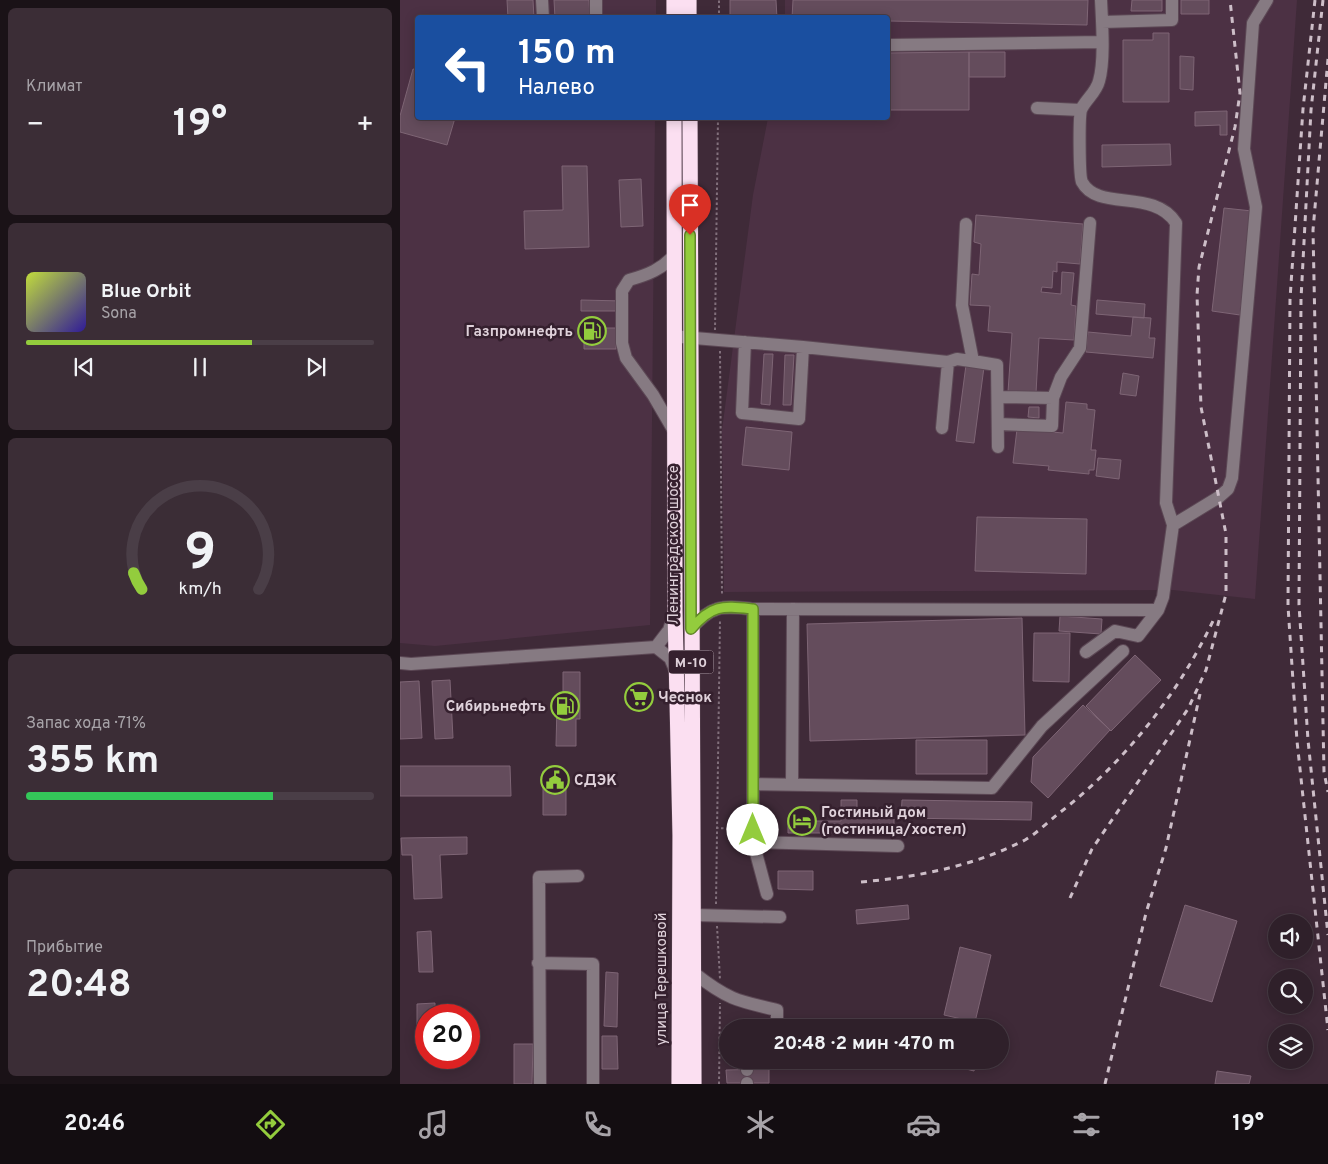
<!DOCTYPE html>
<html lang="ru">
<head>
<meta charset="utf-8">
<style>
	body { margin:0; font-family:Overpass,sans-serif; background:#3b2d36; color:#f1f3f6; height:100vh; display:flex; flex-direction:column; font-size:19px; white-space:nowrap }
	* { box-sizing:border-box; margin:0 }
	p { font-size:16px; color:#a7a3a8 }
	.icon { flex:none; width:28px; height:28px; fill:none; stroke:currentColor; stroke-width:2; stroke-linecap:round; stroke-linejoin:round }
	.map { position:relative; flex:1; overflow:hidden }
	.sheet { display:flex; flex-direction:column; gap:8px; padding:8px; background:#1a1217; width:400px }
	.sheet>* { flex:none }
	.banner { position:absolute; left:15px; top:15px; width:475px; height:105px; border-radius:5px; box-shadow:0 2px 12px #0003,0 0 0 1px #4a3e47; background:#1a4fa0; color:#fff; overflow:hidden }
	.fabs { position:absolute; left:868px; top:914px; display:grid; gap:10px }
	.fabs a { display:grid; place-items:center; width:45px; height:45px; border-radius:50%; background:#2f202a; box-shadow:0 2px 12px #0003,0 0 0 1px #4a3e47; font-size:25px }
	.speed { position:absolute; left:15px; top:1004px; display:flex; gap:10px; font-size:25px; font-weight:700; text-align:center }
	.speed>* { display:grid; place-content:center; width:65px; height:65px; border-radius:50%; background:#2f202a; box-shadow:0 2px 12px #0003,0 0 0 1px #4a3e47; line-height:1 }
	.speed .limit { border:8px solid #d22; background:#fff; color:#111 }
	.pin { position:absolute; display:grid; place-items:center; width:42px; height:42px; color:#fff; margin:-51px -21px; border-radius:50% 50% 50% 0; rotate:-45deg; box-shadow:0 0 5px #0007 }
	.pin .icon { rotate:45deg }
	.me { position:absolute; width:55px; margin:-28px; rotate:0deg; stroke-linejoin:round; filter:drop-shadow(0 0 4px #0008) }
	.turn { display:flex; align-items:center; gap:18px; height:105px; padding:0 20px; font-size:22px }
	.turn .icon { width:65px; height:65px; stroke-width:2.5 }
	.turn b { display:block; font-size:35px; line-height:42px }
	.big { font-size:38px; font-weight:700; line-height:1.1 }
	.sheet .tile { flex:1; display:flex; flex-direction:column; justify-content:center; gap:8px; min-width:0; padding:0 18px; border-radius:8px; background:#3b2d36 }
	.sheet .dial { align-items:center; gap:0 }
	.dial svg { height:130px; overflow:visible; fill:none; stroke:#4a3e47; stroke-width:7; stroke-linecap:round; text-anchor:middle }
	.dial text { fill:#f1f3f6; stroke:none }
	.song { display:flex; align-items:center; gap:15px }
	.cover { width:60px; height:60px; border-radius:8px; background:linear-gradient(135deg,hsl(70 70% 55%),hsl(250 70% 35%)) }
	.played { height:5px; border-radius:2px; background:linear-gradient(90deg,#93cc3d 65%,#4a3e47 65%) }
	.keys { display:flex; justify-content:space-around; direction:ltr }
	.heat { display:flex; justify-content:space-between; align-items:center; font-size:28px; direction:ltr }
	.charge { height:8px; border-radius:4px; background:linear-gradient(90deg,#34c759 71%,#4a3e47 0) }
	.trip { position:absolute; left:319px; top:1019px; width:290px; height:50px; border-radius:25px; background:#2f202a; box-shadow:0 2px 12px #0003,0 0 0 1px #4a3e47; font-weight:700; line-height:50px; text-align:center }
	.tab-bar { display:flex; height:80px; justify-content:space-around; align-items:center; background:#130d11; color:#a7a3a8 }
	.tab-bar .icon { width:35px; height:35px }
	.tab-bar .current { color:#93cc3d }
	.tab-bar b { font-size:22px; color:#f1f3f6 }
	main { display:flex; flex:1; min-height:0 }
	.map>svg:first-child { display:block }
	.built { fill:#4c3144 }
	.building { fill:#644c5c; stroke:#7e6575 }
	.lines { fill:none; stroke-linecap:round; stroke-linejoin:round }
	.minor-casing { stroke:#5c4855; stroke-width:14 }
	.highway-casing { stroke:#5c4855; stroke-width:16 }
	.path { stroke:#82707c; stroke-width:2; stroke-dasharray:2.5 2.5; stroke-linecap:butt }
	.minor { stroke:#867a82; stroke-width:12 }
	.highway { stroke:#fbdff1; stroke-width:15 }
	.rail { stroke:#cdbec8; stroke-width:3; stroke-dasharray:6 6; stroke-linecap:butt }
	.route-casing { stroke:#608528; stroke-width:12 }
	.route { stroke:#93cc3d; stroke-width:9 }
	.labels { text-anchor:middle; stroke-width:5; stroke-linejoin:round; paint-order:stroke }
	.shield { fill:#35202e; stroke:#ac9ca6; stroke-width:1 }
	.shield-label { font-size:14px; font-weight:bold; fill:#dfd1da }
	.poi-label { font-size:15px; font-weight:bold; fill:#dfd1da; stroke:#35202e; text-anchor:start }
	.street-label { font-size:15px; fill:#dfd1da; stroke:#35202e }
</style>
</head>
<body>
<main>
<section class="sheet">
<div class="tile"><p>Климат</p>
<div class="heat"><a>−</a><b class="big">19°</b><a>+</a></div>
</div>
<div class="tile">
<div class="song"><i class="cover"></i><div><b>Blue Orbit</b><p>Sona</p></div></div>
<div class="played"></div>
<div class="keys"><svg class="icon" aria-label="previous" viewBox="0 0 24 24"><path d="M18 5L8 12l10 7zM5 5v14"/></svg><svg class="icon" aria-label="pause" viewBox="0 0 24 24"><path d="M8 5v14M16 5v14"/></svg><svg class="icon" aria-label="next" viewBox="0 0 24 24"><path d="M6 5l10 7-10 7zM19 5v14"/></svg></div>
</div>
<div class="tile dial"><svg viewBox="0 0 100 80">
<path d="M14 69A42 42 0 1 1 86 69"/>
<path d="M14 69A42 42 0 0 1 9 59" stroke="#93cc3d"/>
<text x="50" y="56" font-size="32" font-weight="700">9</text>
<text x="50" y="72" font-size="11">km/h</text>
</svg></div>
<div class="tile"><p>Запас хода · 71%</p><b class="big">355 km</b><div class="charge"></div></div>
<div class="tile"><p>Прибытие</p><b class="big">20:48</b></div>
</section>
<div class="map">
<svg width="928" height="1084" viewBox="0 0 928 1084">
	<rect width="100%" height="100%" fill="#3f2a38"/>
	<!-- built -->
	<path class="built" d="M0,0h256v17l-238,1v100h237l-5,507 -215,21 -35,-3z
		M385,0h512l-42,599 -82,-9 -449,2 -2,-162 31,-235 15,-77h120v-100l-103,-1z"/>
	<!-- building -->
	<path class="building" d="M107,0h26l1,18h-26z
		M154,0h35l1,18h-35z
		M330,0h46l1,18h-47z
		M393,0h295l-1,25 -199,-4v-3h-96z
		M732,0h30v11h-31z
		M781,0h28v14h-28z
		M753,33h16v69h-46v-62h30z
		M569,52h36v25h-36z
		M569,52v58h-81v-57z
		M780,56l14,1 -1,33 -13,-1z
		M13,69l5,1v48h37l-8,27 -47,-13v-16z
		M827,111v24h-7v-10l-25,1v-14z
		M770,144l1,21 -69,2v-22z
		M162,166h25l2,81 -64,2 -1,-38 39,-1z
		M241,179l2,47 -22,1 -2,-47z
		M824,208l28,3 -12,104 -28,-4z
		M576,215l107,9 -3,40 -23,-2v10l-4,-1 -1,17 -10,-1 -1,5 20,2 1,-22 12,1 -3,32 5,1 -2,34 -35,-2 -3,55 -28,-1 4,-59 -24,-2 2,-25 -20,-1 2,-31 7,1 2,-31 -7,-2z
		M181,300l42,1v10h-42z
		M697,300l48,4 -1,14 -48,-4z
		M733,317l18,1 -2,20h6l-2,20 -67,-6 2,-20 43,4z
		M184,328h32v21h-32z
		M364,354h9l-3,51 -9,-1z
		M385,355h9l-3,50h-8z
		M566,365l18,2 -10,76 -18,-2z
		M723,373l16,3 -3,20 -16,-2z
		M666,402l21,2v5l8,1 -4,40h5l-2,20h-5v4l-41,-4 1,-4 -36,-3 4,-34 46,4z
		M629,407h10v11l-11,-1z
		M346,427l46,5 -3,38 -47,-5z
		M698,458l23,2 -2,19 -23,-3z
		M577,517l110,2 -1,55 -111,-3z
		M660,616l42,3 -1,15 -42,-3z
		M622,618l3,117 -215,6 -3,-117z
		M634,633h36l-1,49 -36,-1z
		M735,655l26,25 -50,51 -25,-25z
		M163,672h17v33h-17z
		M50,680l3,58 -18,1 -3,-58z
		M19,681l3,57 -22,1v-57z
		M157,705h23v14h-4v27h-20z
		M683,705l27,25 -62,68 -17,-16 2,-25z
		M516,740h71v34h-71z
		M0,766h110l1,30h-111z
		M143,771h23v44h-23z
		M441,800h16v19h37v14h-106v-12h53z
		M502,800l130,2 -1,18 -130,-2z
		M67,837v17l-27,1 2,43 -28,1 -2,-44h-10l-1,-17z
		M378,871h35v19l-35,-1z
		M508,905l1,14 -52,5 -1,-14z
		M785,905l52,16 -25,81 -52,-16z
		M31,931l2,41h-14l-2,-40z
		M560,947l31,8 -16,67 -31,-7z
		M206,972l12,1 -1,54 -13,-1z
		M35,1003v12h-9v10h-9v-21z
		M459,1020l28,8h-29z
		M202,1036h15l1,33h-16z
		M114,1044h19l-1,40h-18z
		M531,1060h46l-3,11z
		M369,1069v14h-42l-1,-13z
		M817,1071l34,5 -2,8h-34z"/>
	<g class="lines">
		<defs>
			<path id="minor" d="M142,0l1,18
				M196,0v18
				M702,22l70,-2v-20
				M488,45l214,-3
				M637,108l44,2
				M566,224l-4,81 11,56 24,4 1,82
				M282,337l121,10 145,15 9,-3 40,6
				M345,342l-3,71 57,6 4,-72
				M598,397l55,1 -1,28 -54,-2
				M653,398l8,-21 19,-29 10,-125
				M542,428l6,-66
				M274,431l-21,-36 -27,-37 -4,-15v-52l7,-11c18,-5 34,-11 46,-26
				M773,525l46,-28 9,-8 4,-11 24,-271 -12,-58 9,-126 14,-23
				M353,609v233l14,52
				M291,629c21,-25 32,-23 62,-20l405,1
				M256,647l13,-17 5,-15
				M686,652l29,-21 23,5 20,-26 5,-13 10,-72 -7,-22 10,-280c-22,-35 -78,-11 -94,-41 -3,-6 -3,-65 -1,-72 4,-10 15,-17 18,-29 6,-21 3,-59 2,-81
				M0,663l11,1 245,-17 14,11 6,14
				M353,784l239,4 50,-62 81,-75
				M392,785l1,-176
				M353,842l145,4
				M294,915l86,2
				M138,963l55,1v120
				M294,973c33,26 43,28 83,37v18
				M347,1070v-7l30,-1v-2
				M140,1084l-1,-207 39,-1
				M347,1084v-1"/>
			<path id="highway" d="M289,0v18
				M274,18v-18
				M274,118l1,493 5,224 -1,249
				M290,118l4,966"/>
		</defs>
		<!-- minor casing -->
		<use href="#minor" class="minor-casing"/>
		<!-- highway casing -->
		<use href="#highway" class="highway-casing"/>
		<!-- path -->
		<path class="path" d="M319,18v-18
			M315,330l3,-212
			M320,351l2,245
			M316,828l26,1
			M316,904l4,-285
			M317,926l3,53
			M319,1084l1,-81"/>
		<!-- minor -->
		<use href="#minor" class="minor"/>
		<!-- highway -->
		<use href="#highway" class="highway"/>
		<!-- rail -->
		<path class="rail" d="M915,0l-12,109 -13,190 -2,307 9,135 31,289
			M923,0l-12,110 -10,189 -2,306 9,135 20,195
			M928,59l-15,171 11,542 4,20
			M461,882c57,-5 113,-16 164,-42 12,-7 23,-18 33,-26 66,-51 119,-118 155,-193
			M670,898l22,-49 96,-140 18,-39 20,-76v-60l-25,-127 -4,-112 2,-28 36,-140 5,-34 -10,-93
			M705,1084l41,-171 20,-65 34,-154"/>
	</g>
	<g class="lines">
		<defs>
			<path id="route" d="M290,235l1,394c21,-25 32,-23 62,-20v221"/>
		</defs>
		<!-- route casing -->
		<use href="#route" class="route-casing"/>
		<!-- route -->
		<use href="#route" class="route"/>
	</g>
	<!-- icons -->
	<defs>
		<symbol id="fuel-ring" viewBox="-11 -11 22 22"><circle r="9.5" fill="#35202e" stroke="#93cc3d" stroke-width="1.5"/><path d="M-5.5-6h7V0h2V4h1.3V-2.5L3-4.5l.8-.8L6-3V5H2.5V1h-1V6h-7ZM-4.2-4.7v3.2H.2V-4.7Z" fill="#93cc3d"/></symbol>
		<symbol id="supermarket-ring" viewBox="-11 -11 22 22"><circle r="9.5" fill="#35202e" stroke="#93cc3d" stroke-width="1.5"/><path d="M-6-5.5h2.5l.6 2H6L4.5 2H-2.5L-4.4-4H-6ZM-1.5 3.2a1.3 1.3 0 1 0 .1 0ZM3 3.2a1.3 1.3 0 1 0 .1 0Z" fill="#93cc3d"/></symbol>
		<symbol id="civic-ring" viewBox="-11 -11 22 22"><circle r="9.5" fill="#35202e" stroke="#93cc3d" stroke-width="1.5"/><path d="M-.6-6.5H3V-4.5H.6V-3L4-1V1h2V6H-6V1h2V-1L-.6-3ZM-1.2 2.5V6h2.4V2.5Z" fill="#93cc3d"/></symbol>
		<symbol id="hotel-ring" viewBox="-11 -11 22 22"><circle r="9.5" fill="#35202e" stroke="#93cc3d" stroke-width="1.5"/><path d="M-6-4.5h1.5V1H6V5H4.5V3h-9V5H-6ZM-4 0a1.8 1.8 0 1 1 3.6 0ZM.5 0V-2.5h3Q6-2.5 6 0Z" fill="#93cc3d"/></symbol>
	</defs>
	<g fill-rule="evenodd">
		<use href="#fuel-ring" x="176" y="315" width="32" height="32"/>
		<use href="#supermarket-ring" x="223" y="681" width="32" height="32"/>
		<use href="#fuel-ring" x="149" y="690" width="32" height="32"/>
		<use href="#civic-ring" x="139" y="764" width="32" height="32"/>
		<use href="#hotel-ring" x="386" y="805" width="32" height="32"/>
	</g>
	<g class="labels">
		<!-- shield labels -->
		<rect class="shield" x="268.5" y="650.5" width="45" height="23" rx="4"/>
		<g class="shield-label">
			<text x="291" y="667">М-10</text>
		</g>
		<!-- poi labels -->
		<g class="poi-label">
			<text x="173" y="336" text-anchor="end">Газпромнефть</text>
			<text x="258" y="702">Чеснок</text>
			<text x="146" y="711" text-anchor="end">Сибирьнефть</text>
			<text x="174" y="785">СДЭК</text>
			<text x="421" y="817">Гостиный дом<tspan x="421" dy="17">(гостиница/хостел)</tspan></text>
		</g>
		<!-- street labels -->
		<g class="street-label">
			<text transform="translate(273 545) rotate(-90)" y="5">Ленинградское шоссе</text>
			<text transform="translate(261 979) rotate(-90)" y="5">улица Терешковой</text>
		</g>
	</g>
</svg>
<div class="fabs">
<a><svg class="icon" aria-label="sound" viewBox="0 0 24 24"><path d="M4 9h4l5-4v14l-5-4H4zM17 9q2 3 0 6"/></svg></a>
<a><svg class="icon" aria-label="search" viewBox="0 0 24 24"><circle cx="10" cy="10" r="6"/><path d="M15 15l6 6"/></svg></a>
<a><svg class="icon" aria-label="layers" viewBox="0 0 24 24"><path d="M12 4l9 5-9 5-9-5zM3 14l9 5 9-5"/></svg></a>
</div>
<div class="speed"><div class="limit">20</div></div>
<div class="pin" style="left:290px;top:235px;background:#d93025"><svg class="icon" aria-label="arrive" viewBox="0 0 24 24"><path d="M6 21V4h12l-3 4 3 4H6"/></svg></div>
<svg class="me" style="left:353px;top:830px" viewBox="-20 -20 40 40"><circle r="19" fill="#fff"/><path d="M0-13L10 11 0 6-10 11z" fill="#93cc3d"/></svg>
<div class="trip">20:48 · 2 мин · 470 m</div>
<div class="banner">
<div class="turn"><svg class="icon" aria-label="left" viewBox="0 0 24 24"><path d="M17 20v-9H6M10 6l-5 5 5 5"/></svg><div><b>150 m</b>Налево</div></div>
</div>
</div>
</main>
<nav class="tab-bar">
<b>20:46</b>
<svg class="icon current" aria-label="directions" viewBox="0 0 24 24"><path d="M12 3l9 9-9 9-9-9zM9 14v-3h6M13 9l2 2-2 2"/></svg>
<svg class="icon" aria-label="music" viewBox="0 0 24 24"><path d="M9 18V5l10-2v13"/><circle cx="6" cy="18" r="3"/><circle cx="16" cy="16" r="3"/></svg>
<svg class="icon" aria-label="phone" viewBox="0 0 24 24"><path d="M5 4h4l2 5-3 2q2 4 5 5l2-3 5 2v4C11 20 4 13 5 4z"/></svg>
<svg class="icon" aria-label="climate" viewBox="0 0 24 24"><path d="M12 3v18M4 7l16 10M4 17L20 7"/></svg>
<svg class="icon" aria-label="car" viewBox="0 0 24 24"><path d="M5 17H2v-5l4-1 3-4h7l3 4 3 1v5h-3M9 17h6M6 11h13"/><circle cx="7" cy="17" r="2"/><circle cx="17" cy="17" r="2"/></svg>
<svg class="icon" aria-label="filters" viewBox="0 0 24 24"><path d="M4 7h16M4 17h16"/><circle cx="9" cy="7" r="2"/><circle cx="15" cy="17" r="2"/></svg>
<b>19°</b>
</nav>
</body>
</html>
